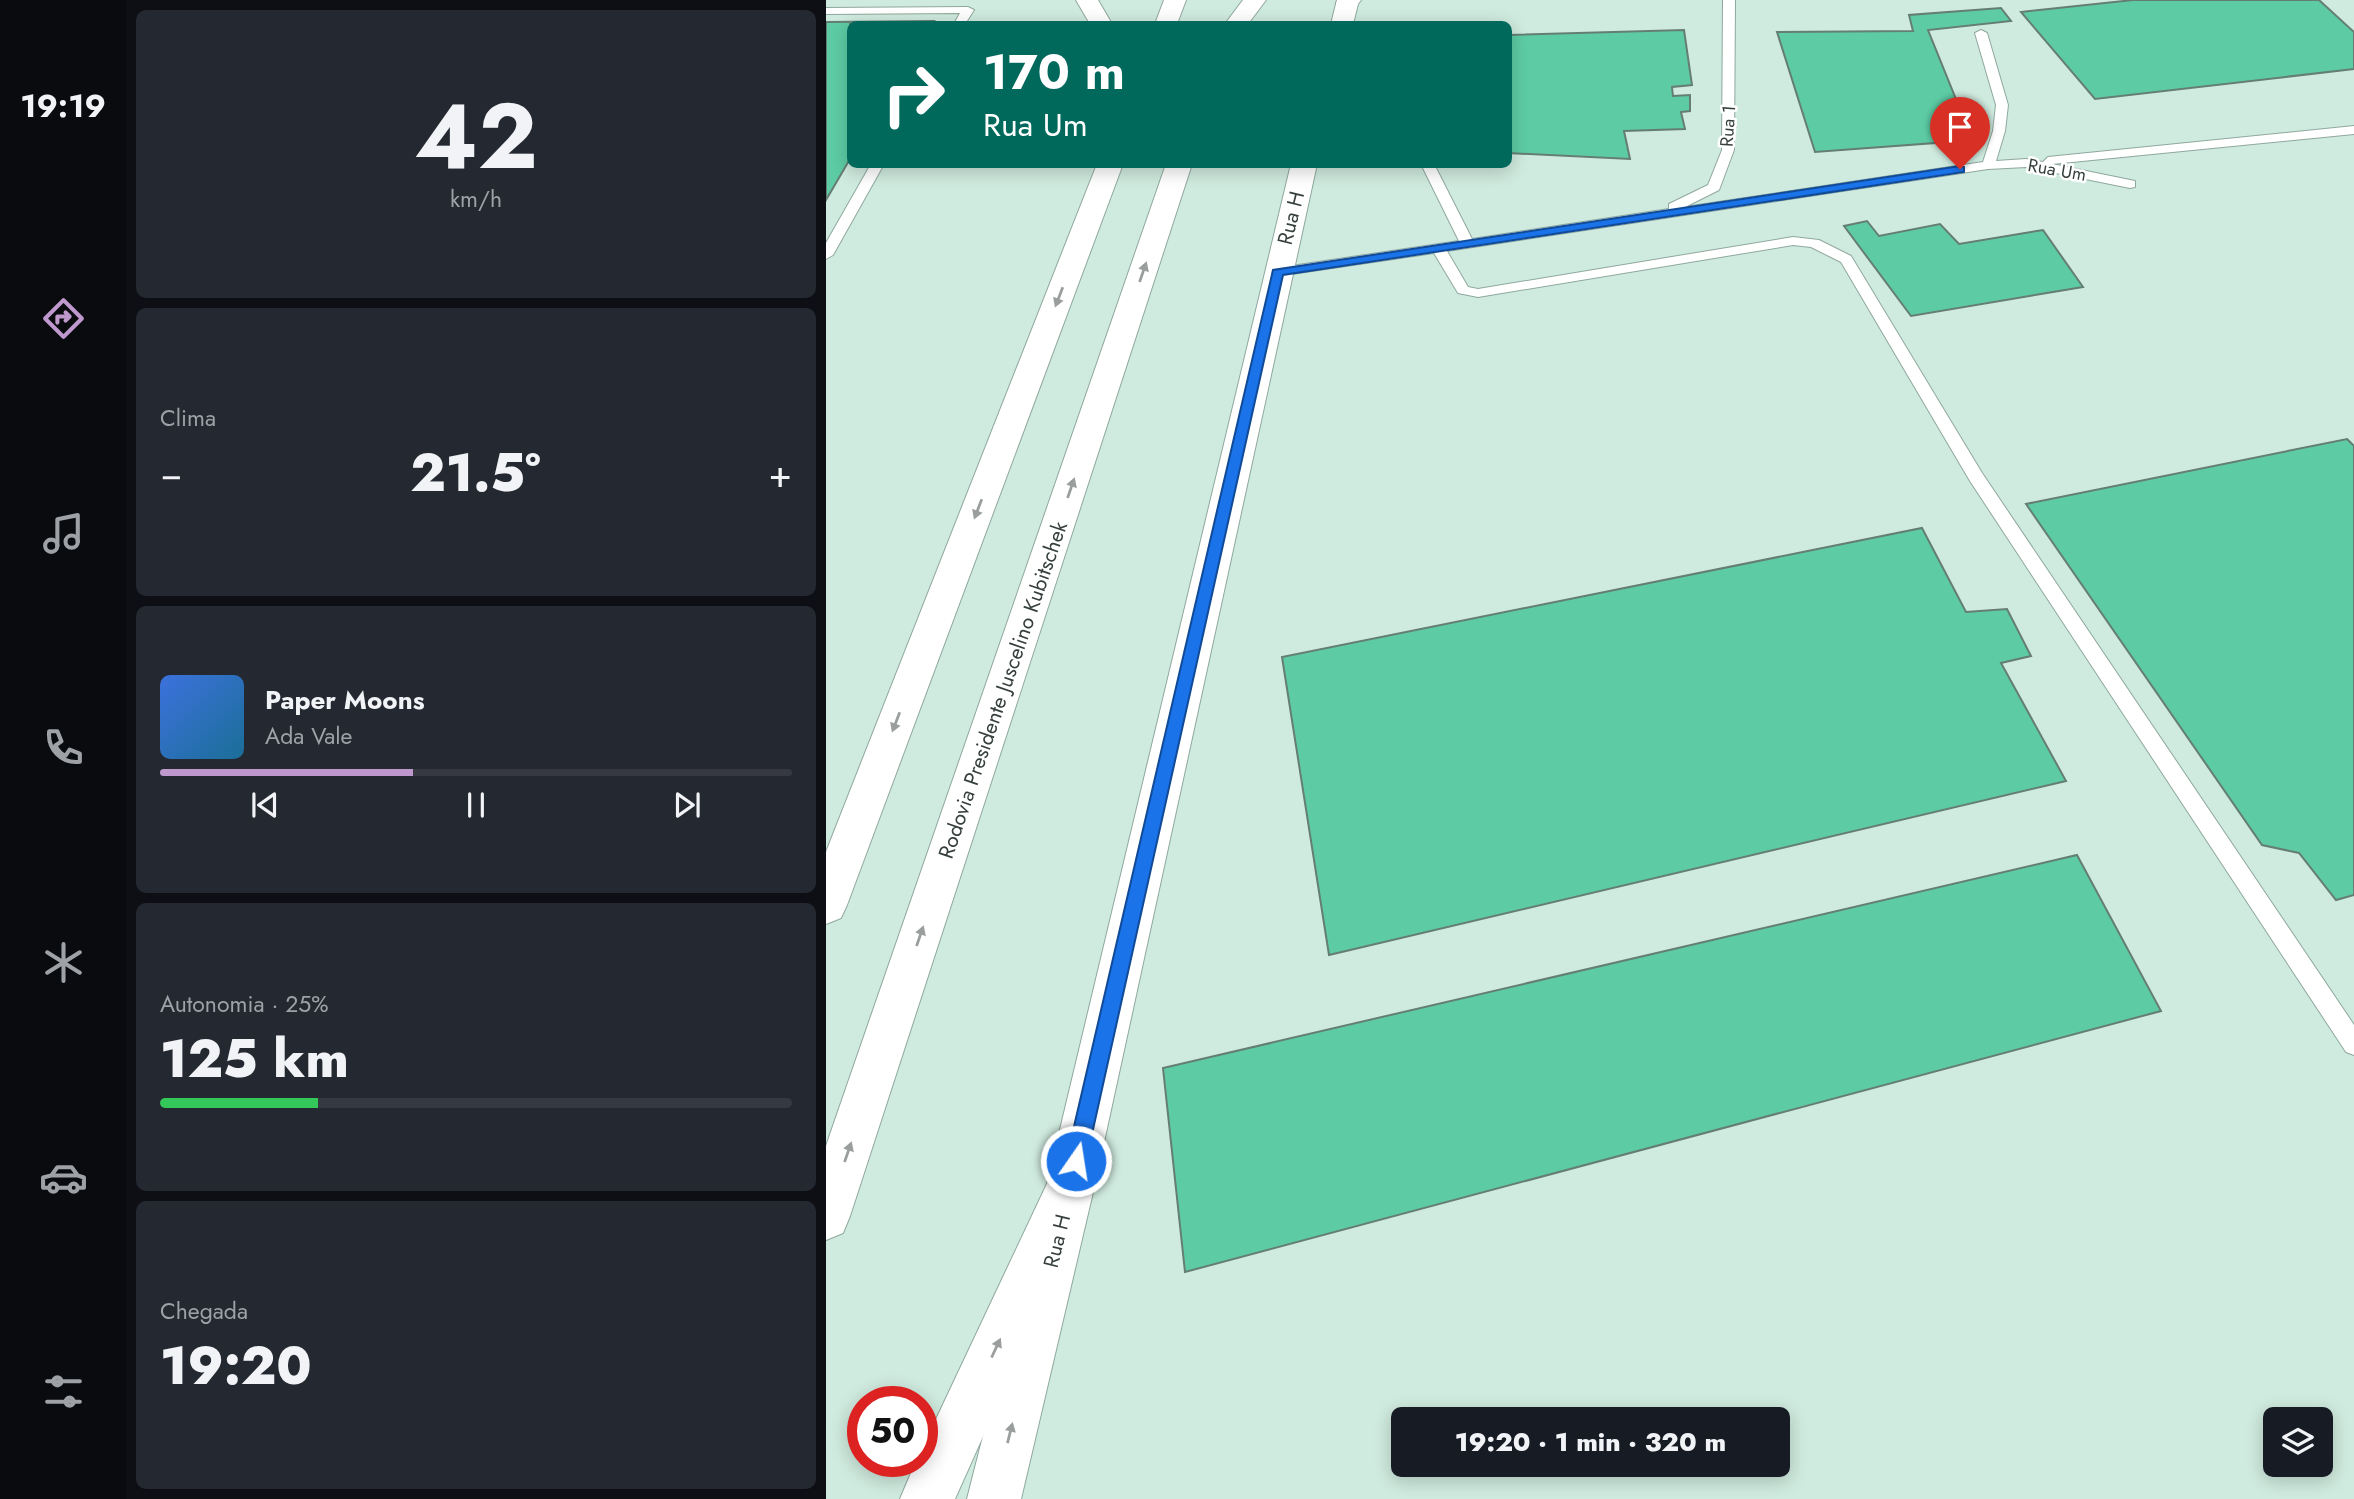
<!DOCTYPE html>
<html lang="pt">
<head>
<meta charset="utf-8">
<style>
	body { margin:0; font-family:Jost,sans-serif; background:#242831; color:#f1f3f6; height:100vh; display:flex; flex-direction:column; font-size:26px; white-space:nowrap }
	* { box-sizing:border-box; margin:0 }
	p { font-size:23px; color:#9ea1a6 }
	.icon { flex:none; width:38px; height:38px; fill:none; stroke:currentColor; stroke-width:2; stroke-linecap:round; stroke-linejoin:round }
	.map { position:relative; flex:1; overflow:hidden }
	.details { display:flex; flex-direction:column; gap:10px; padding:10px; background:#0d0f14; width:700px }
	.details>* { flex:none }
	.top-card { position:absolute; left:21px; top:21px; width:665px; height:147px; border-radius:10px; box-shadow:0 4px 18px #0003; background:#00695c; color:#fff; overflow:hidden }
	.tools { position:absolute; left:1437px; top:1407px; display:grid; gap:14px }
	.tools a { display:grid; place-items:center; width:70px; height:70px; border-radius:10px; background:#171b24; box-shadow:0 4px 18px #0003; font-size:35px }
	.speed { position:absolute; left:21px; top:1386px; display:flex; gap:14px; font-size:35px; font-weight:700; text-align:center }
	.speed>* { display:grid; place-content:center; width:91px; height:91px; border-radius:50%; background:#171b24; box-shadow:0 4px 18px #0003; line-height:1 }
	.speed .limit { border:10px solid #d22; background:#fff; color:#111 }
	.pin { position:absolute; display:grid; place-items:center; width:60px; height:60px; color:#fff; margin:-72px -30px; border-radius:50% 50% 50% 0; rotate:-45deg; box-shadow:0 0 7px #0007 }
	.pin .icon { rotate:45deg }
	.me { position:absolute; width:77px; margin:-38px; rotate:13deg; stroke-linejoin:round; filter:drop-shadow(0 0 5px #0008) }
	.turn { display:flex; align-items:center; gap:24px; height:147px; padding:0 21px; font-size:32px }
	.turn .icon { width:91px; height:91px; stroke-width:2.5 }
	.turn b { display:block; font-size:49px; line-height:60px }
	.big { font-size:52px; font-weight:800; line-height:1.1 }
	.details .tile { flex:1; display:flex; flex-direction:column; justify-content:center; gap:10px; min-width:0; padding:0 24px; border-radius:10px; background:#242831 }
	.details .dial { align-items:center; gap:0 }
	.dial b { font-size:91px; line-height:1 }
	.song { display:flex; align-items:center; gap:21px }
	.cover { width:84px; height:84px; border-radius:10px; background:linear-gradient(135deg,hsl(220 70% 55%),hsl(200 70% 35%)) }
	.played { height:7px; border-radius:4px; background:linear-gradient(90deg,#bf99cd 40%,#363941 40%) }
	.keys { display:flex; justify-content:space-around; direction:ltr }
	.heat { display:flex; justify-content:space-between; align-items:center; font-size:38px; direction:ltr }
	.charge { height:10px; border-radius:5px; background:linear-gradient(90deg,#34c759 25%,#363941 0) }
	.trip { position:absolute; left:565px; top:1407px; width:399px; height:70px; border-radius:10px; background:#171b24; box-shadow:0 4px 18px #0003; font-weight:800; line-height:70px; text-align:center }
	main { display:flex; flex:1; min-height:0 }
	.dock { display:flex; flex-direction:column; width:126px; justify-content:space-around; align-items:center; background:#090b0e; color:#9ea1a6 }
	.dock .icon { width:49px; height:49px }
	.dock .on { color:#bf99cd }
	.dock b { font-size:32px; color:#f1f3f6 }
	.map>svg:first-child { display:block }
	.building { fill:#5dcca5; stroke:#657e73; stroke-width:2 }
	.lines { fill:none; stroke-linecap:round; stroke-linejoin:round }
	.service-casing { stroke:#8fa89d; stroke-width:2 }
	.secondary-casing { stroke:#8fa89d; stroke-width:2 }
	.trunk-casing { stroke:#8fa89d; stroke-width:2 }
	.motorway-casing { stroke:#8fa89d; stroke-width:2 }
	.service { fill:#fff; fill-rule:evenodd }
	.secondary { fill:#fff; fill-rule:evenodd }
	.trunk { fill:#fff; fill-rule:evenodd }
	.motorway { fill:#fff; fill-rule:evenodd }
	.oneway { fill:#9a9f9d }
	.route { fill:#1a73e8; stroke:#114b97; stroke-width:2 }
	.labels { text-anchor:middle; stroke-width:5; stroke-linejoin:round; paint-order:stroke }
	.far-street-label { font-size:18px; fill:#353f3b; stroke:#fff }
	.street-label { font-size:21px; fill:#353f3b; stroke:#fff }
</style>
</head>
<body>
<main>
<nav class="dock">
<b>19:19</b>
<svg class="icon on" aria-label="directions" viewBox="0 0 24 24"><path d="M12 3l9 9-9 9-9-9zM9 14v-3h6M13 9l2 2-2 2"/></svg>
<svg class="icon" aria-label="music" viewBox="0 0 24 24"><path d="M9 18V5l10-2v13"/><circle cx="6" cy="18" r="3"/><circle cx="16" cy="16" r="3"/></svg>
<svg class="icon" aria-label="phone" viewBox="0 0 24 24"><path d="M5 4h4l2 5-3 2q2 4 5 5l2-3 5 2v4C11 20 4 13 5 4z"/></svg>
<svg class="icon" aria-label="climate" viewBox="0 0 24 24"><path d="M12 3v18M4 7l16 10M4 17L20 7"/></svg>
<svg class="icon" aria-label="car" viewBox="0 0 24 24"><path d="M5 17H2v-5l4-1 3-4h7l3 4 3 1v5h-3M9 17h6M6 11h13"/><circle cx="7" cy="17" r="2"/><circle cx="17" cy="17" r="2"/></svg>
<svg class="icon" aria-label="filters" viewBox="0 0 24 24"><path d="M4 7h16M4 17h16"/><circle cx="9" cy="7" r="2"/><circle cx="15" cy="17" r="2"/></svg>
</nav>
<section class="details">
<div class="tile dial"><b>42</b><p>km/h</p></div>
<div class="tile"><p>Clima</p>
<div class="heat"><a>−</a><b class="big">21.5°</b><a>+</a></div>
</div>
<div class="tile">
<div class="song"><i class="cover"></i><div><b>Paper Moons</b><p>Ada Vale</p></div></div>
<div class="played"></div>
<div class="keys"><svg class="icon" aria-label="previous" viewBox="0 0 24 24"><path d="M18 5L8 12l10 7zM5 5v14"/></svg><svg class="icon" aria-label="pause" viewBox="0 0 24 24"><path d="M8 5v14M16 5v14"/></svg><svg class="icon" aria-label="next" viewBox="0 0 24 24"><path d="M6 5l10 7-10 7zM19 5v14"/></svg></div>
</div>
<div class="tile"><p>Autonomia · 25%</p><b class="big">125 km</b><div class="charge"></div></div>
<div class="tile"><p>Chegada</p><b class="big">19:20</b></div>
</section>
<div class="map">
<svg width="1528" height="1499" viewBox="0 0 1528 1499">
	<rect width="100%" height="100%" fill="#cfeade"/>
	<!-- building -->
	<path class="building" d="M1307,0h186l35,32v37l-259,30 -74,-87z
		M1175,8l10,13 -83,9 38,94 -29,-2 11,20 -133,10 -38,-120 136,-1 -4,-16z
		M108,21l-2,3h-82v135l-24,41v-178z
		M858,30l8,55 -20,2 1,9 17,-1v16l-9,1 4,17 -61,2 6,28 -122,-6v-118z
		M1041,221l12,15 61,-12 19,20 84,-14 40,57 -172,29 -67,-90z
		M1521,439l7,7v449l-18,5 -37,-47 -37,-8 -236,-341z
		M1096,528l44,84 41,-3 24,47 -30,7 65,118 -737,174 -47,-298z
		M1251,855l84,156 -976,261 -22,-204z"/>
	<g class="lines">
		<defs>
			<path id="service" d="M897,0h12l-1,150 -15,40 -34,17 298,-45 10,-31 3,-26 -21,-72 6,-3 6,3 21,72 -3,26 -9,30 30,-2 17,3 5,-5 306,-31v8l-302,30 83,17v6l-5,1 -104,-21 -38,2 -541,82 21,36 10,2 315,-52 26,3 32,16 131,217 372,552v30l-8,-3 -376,-571 -129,-219 -30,-15 -18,-2 -315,52 -20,-4 -24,-40 -156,23 -7,-4 7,-4 181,-27 -38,-77h13l38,75 197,-30v-5l39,-19 14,-35z
				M142,7l6,3 -9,14h-11l6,-11 -134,1v-6z
				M45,164h13l-51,91 -7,4v-16z"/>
			<path id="secondary" d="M511,0h22l-6,24h-22z
				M465,164h26l-223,1024 -73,311h-54l79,-311z"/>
			<path id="trunk" d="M512,0h23c-6,9 -12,10 -22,8l-3,-5z"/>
			<path id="motorway" d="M250,0h22l14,24h-22z
				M338,0h22l-9,24h-22z
				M417,0h23l-18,24h-23z
				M271,164h26l-276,741 -6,13 -15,6v-72z
				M340,164h26l-342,1052 -7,17 -17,7v-94z
				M244,1164l17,7 7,17 -139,311h-55l16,-38h6v-12l131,-278z"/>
		</defs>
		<!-- service casing -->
		<use href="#service" class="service-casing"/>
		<!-- secondary casing -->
		<use href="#secondary" class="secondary-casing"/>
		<!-- trunk casing -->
		<use href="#trunk" class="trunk-casing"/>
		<!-- motorway casing -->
		<use href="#motorway" class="motorway-casing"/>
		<!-- service -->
		<use href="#service" class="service"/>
		<!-- secondary -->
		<use href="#secondary" class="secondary"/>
		<!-- trunk -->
		<use href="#trunk" class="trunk"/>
		<!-- motorway -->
		<use href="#motorway" class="motorway"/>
	</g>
	<!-- one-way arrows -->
	<defs><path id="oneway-solid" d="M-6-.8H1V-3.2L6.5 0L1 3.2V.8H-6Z" transform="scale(1.75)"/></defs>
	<g class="oneway">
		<use href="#oneway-solid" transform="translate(317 272) rotate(-71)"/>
		<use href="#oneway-solid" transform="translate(233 297) rotate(111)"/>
		<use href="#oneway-solid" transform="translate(245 488) rotate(-71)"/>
		<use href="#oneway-solid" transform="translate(152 509) rotate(111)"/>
		<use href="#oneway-solid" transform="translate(70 722) rotate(111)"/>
		<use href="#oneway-solid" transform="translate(94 936) rotate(-71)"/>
		<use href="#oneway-solid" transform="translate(22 1152) rotate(-71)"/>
		<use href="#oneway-solid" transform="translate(170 1348) rotate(-65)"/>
		<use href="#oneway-solid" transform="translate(184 1433) rotate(-76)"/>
	</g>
	<!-- route -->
	<path class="route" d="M1134,166l4,1v5l-681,103 -197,886 -3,7 -7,3 -7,-3 -3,-7 207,-891z"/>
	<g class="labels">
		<!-- far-street labels -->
		<g class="far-street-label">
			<text transform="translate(902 126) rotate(-86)" y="6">Rua 1</text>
			<text transform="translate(1231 170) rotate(10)" y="6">Rua Um</text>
		</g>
		<!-- street labels -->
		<g class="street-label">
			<text transform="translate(465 218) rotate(-76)" y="7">Rua H</text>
			<text transform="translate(177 690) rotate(-71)" y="7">Rodovia Presidente Juscelino Kubitschek</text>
			<text transform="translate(231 1241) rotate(-76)" y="7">Rua H</text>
		</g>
	</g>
</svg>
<div class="tools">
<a><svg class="icon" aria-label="layers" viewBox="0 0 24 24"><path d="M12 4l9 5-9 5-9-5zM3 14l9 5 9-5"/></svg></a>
</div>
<div class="speed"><div class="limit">50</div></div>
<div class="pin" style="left:1134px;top:169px;background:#d93025"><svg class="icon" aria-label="arrive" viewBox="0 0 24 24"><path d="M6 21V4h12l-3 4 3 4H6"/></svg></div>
<svg class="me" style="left:250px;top:1161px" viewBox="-20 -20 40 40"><circle r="17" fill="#1a73e8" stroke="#fff" stroke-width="3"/><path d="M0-11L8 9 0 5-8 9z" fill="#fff"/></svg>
<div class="trip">19:20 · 1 min · 320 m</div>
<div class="top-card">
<div class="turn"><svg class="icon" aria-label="right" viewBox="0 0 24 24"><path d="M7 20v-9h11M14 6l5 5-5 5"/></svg><div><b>170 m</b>Rua Um</div></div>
</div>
</div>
</main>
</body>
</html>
